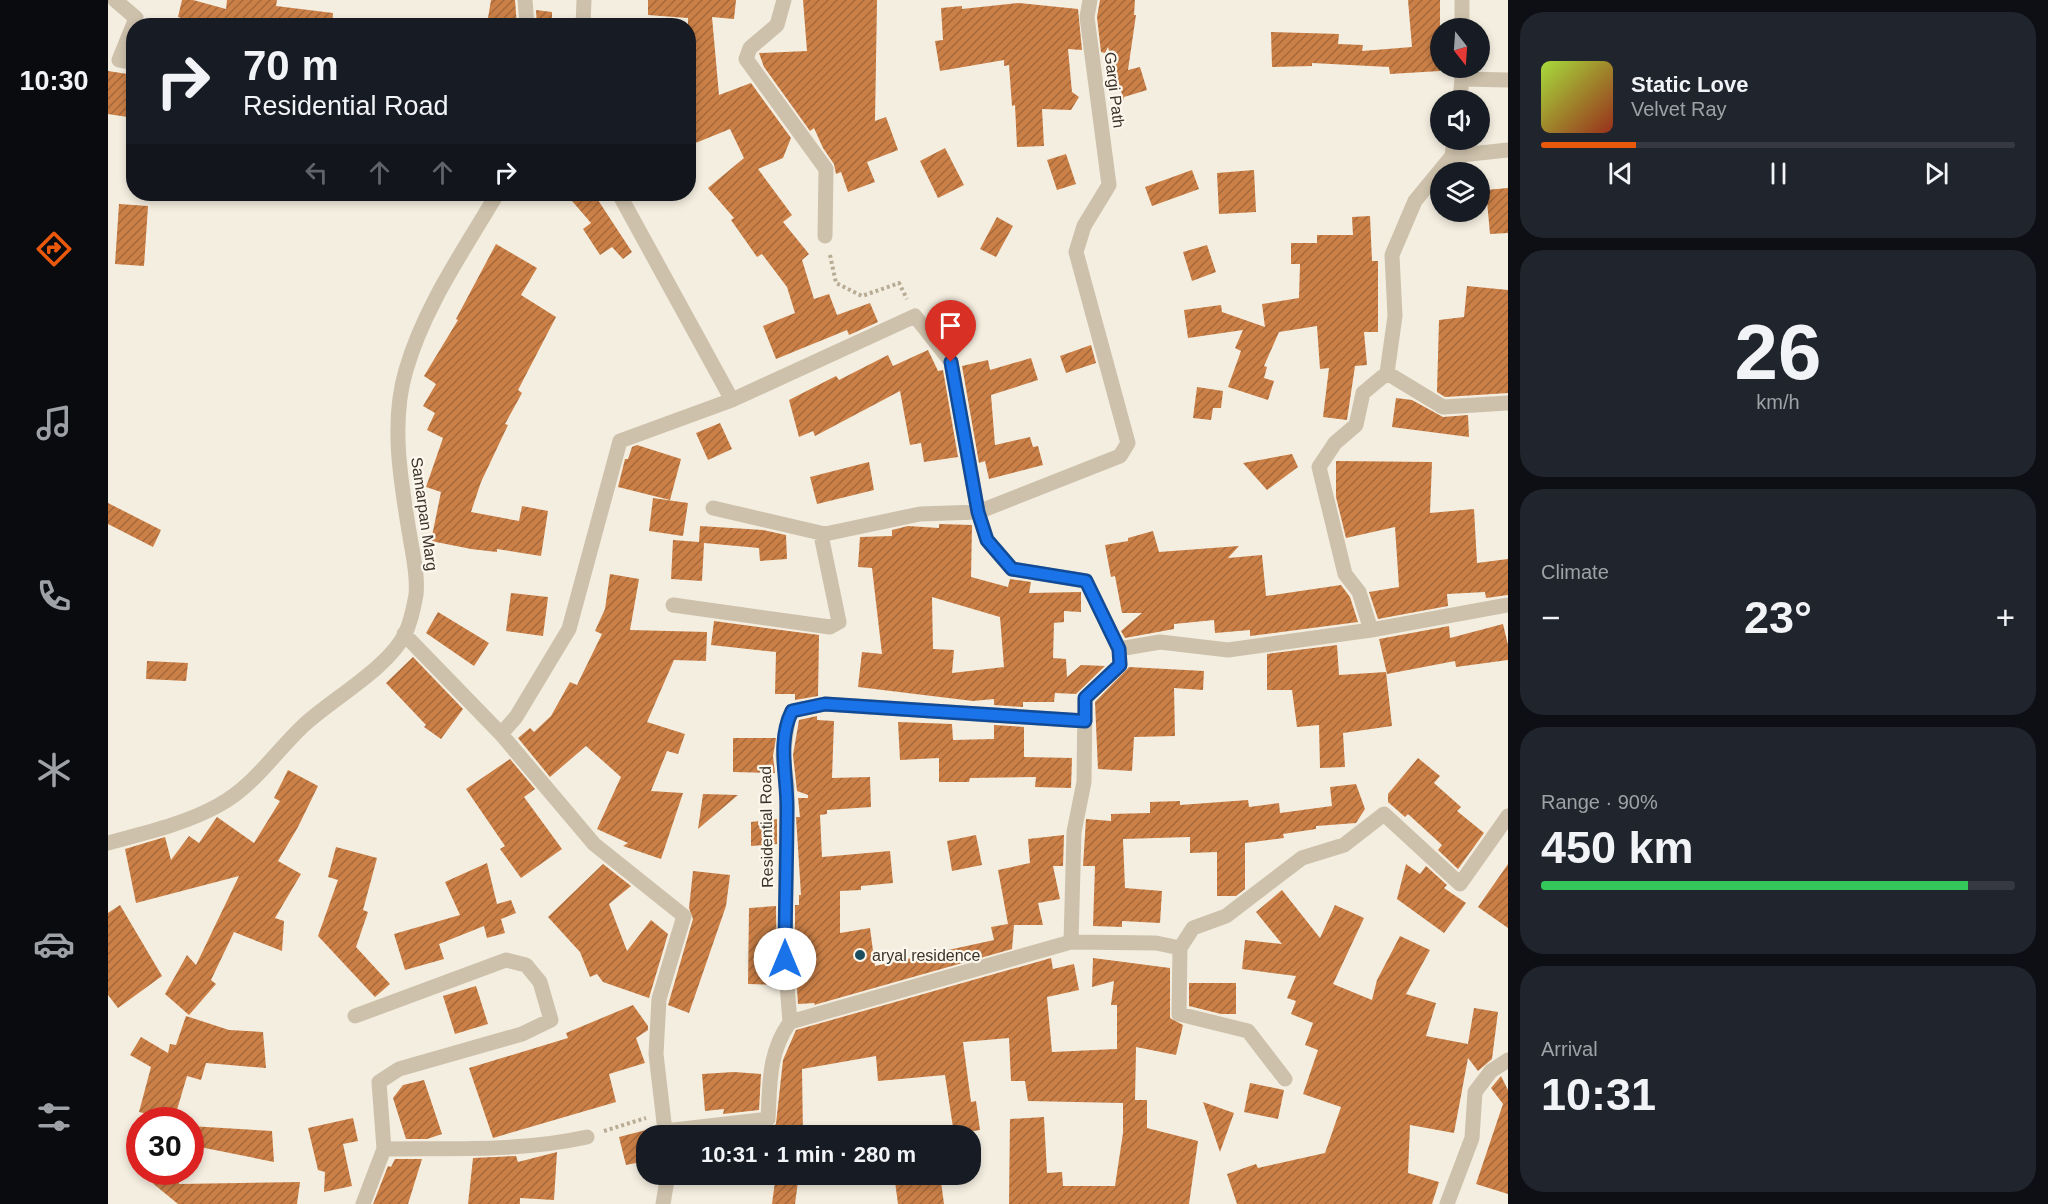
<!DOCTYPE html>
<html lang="en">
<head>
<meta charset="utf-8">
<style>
	body { margin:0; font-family:Helvetica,sans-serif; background:#20242c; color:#f1f3f6; height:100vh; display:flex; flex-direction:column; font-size:22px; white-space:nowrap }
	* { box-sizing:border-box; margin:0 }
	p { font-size:20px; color:#9ea1a6 }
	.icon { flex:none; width:33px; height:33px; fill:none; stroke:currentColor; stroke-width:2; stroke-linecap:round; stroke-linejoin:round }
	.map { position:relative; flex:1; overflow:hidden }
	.sheet { display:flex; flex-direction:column; gap:12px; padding:12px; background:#0d0f14; width:540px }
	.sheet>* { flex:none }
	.top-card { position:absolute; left:18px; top:18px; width:570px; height:183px; border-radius:24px; box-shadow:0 3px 9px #0003; background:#171b24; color:#f1f3f6; overflow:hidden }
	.needle { width:39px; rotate:163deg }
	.fabs { position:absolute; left:1322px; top:18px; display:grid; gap:12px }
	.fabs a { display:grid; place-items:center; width:60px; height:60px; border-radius:50%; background:#171b24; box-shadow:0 3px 9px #0003; font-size:30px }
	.speed { position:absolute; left:18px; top:1107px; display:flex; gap:12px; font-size:30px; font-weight:700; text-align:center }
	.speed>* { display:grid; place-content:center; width:78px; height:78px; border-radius:50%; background:#171b24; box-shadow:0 3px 9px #0003; line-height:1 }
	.speed .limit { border:9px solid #d22; background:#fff; color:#111 }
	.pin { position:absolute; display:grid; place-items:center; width:51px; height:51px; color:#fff; margin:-62px -26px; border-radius:50% 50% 50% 0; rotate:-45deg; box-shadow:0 0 6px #0007 }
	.pin .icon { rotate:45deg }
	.me { position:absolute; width:66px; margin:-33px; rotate:0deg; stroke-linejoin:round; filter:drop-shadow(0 0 4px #0008) }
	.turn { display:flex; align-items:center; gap:21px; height:126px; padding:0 18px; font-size:27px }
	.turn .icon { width:78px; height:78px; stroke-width:2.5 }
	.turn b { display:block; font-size:42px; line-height:51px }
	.lanes { display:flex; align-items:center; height:57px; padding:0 18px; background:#0003; justify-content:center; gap:30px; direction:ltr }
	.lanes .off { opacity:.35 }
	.big { font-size:45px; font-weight:700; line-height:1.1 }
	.sheet .widget { flex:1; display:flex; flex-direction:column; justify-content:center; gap:9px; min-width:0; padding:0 21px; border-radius:24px; background:#20242c }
	.sheet .dial { align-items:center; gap:0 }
	.dial b { font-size:78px; line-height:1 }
	.song { display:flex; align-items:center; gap:18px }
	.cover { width:72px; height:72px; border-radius:9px; background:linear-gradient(135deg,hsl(80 70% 55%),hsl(10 70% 35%)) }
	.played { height:6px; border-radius:3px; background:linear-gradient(90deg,#ea580c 20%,#363941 20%) }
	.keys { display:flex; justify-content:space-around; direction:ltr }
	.heat { display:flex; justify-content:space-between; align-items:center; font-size:33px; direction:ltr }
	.charge { height:9px; border-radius:4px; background:linear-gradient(90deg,#34c759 90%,#363941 0) }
	.trip { position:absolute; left:528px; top:1125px; width:345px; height:60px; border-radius:24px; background:#171b24; box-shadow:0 3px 9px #0003; font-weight:700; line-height:60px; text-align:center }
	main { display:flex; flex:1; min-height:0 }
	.tab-bar { display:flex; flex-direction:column; width:108px; justify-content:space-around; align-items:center; background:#090b0e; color:#9ea1a6 }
	.tab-bar .icon { width:42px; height:42px }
	.tab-bar .current { color:#ea580c }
	.tab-bar b { font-size:27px; color:#f1f3f6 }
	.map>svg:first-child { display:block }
	.building { fill:url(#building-hatch); fill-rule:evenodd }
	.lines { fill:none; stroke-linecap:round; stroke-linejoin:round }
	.path { stroke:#b9ac95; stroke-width:4; stroke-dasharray:3 3; stroke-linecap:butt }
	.street { stroke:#cdc1ab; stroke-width:15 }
	.route-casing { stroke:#114b97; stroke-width:15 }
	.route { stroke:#1a73e8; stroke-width:10 }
	.poi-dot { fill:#1d4e5f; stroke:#fbf7ed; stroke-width:2 }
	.labels { text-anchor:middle; stroke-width:4.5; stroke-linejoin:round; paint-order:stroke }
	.street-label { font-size:16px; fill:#3b332a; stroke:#fbf7ed }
	.poi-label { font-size:16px; fill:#3b332a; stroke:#fbf7ed; text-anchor:start }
</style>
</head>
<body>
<main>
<nav class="tab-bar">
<b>10:30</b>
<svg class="icon current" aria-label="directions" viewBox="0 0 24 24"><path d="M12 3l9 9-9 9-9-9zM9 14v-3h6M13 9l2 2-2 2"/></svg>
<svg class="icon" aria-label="music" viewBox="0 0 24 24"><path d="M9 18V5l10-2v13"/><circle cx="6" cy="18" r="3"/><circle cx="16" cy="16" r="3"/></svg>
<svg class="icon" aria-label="phone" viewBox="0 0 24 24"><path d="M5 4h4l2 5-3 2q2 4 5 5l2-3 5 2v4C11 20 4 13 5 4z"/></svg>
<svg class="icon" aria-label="climate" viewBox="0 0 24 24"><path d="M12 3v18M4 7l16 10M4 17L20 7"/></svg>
<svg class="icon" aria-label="car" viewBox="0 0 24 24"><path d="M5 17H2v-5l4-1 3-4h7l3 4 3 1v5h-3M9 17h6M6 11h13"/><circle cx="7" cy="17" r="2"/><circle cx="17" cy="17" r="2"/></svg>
<svg class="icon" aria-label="filters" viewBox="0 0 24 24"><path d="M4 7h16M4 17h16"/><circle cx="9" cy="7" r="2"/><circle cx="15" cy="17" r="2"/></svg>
</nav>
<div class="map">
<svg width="1400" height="1204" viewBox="0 0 1400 1204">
	<defs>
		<pattern id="building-hatch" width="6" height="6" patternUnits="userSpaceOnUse" patternTransform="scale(1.5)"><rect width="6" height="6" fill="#cb8047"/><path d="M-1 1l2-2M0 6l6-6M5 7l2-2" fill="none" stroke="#a6693b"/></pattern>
	</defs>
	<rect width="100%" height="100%" fill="#f4eee0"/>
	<!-- building -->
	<path class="building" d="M74,0h11l33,9 1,-9h50l-1,6 57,7 -1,13h-123l-31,-9z
		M383,0h24l2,26 -30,-2z
		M540,0h88l-2,19 -22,-2 7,78 32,-12 40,55 -8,20 -25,11 34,46 -9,7 26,32 -7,6 12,39 15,-5 8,21 33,-12 8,19 -29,13 -2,-5 -71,29 -13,-33 32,-13 -8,-26 -25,-33 -5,3 -26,-37 3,-2 -26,-30 36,-30 -14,-29 -42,17v-128l-40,-3z
		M695,0h74l-2,121 11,-4 12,33 -31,12 8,20 -27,10 -7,-20 -5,2 -2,-10 -11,-16 -9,-20 -4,3 -46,-64 -5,-14 48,-2z
		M992,0h35l-1,15h2l-8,55 12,-3 7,23 -23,7v4l-16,-54 -3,6 -4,-1 -4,-35z
		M1300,0h32v71l-50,3 -1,-7 -77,-4v3l-40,1 -1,-35 68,2 -1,10 25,1 -1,6 50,-4z
		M911,3l59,6 4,41 -14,-1 4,43 7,5 -8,13 -29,-1 2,37 -27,1 -2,-42 -3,1 -3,-41 -5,1v-6l-64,11 -5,-30 8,-1 -2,-32 21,-2v3z
		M428,10l16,2v14h-15z
		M0,71l26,4v43l-26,-4z
		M837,148l19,37 -26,13 -18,-37z
		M958,154l10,30 -19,6 -10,-30z
		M1084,170l7,19 -47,17 -7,-19z
		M1146,170l2,42 -37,2 -2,-41z
		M1400,188v45l-18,1 -4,-44z
		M458,194h28l38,58 -9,7 -11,-12 -12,8 -17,-26 8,-6z
		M11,204l29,2 -4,60 -29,-2z
		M1262,216l2,45h6v71h-14l3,33 -12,1 -8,54 -24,-3 6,-49 -9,1 -3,-43 -38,6 -15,34 3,1 -3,11 10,3 -6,19 -40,-13 13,-36 -6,-3 8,-18 -55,8 -4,-28 37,-5 1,7 43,15 -3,-23 37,-6 1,-34h-9v-21h26v-8h36l-1,-18z
		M889,217l16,9 -17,31 -16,-8z
		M388,244l41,24 -16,27 35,22 -38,73 4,3 -17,31 3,1 -27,57 -10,30 48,9 3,-15 26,5 -7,45 -44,-7v3l-26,-3 -40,-8 10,-49 -15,-5 17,-49 -16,-8 8,-17 -12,-7 13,-22 -12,-8 34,-56 -2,-1z
		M1099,245l9,27 -24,9 -9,-29z
		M1359,286l41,4v103l-63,4 -8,-5 2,-72 25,-3z
		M983,345l5,18 -30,10 -6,-17z
		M820,350l10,21 5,-1 15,87 -34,5 -3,-19 -11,2 -10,-54 -85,45 -2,-5 -14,6 -10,-37 47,-24 3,4 49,-25 5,11z
		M923,358l7,22 -47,15 4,50 35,-8 3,10 5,-1 5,19 -54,14 -4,-18 -6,2 -17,-97 26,-6 2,10z
		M1089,387l26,4 -2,17h-8l-2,12 -18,-2z
		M1288,398l16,2 31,17 25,-2 1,22 -77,-10z
		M612,423l12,26 -24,11 -12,-27z
		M529,445l44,14 -11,41 -52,-13 7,-28h3l4,-12z
		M1184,454l6,13 -31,23 -24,-27z
		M1228,461l96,1 -2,51 44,-4 3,54 31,-4v36l-22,3 -1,-6 -38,2 1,12 -70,13 -9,-27 30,-5 -4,-60 -49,11 -10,-41z
		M761,462l5,28 -57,14 -7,-27z
		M545,498l35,5 -5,33 -34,-5z
		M0,503l53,27 -8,17 -45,-23z
		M831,524l33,1 -1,52 37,10 2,-8 21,3 -2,11 52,-1v20l-17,-1v11l-10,1 -1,35 13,1 1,18 14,-12 24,1 -29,28 -21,-1 -1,9h-31v5l-29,-2v-6l-21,2 -115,-14 4,-35 20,2 -10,-86 -14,-1 2,-30 32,-1v-6l16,-4 31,2zM824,597l68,20 4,50 -52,6 2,-23 -21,-1z
		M592,526l63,4 23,5 1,24 -27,2 -1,-13 -55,-5 -2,38 -31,-2 2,-39 26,2z
		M1045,531l6,21 80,-6 -11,12 34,-3 4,41 75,-11 9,12 8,25 -108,14v-6l-35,3 -1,-13 -40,4v5l-49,9 -4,-7 21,-18h-20l-7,-37 -4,1 -6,-32 23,-4v-3z
		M502,574l29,5 -9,51 77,2 -1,29 -32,-1 -27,62 38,12 -7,20 -11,-3 -16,40 32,2 -22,66 -38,-13 5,-3 -31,-14 24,-52 -35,-31 -36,31 -32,-39 12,-10 4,4 17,-16 19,-34 7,3 25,-51 -7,-3 10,-22z
		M403,593l37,4 -5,39 -37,-5z
		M330,612l51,31 -15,23 -48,-33z
		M606,621l105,14 -1,61 -23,4v-6h-20l1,-42 -65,-7z
		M1395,624l5,21v15l-52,7 -1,-6 -68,13 -8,-35 70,-13 1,12z
		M1229,645l2,30 47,-3 6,54 -49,7 2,34 -25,1 -1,-43 -22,2 -5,-37h-25v-36z
		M305,657l50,52 -22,30 -17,-12 2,-2 -40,-42z
		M39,661l41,2 -2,18 -40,-2z
		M1021,667l75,4 -1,19 -29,-2 1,48 -41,1 -2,34 -34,-2 -3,-67z
		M709,716v4l17,1 -2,57 38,-1 1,30 -44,3v4l-7,1 2,42 68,-6 3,32 -32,3v4l-21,1v42l30,-5 5,38 119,-26 -3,-13 17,-3 -10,-54 32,-7 -2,-24 36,-4 -1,31h-10l7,33 -22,4 5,22h-29l-2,24 -198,56 1,-2 -17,1 -3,-45v-54h4v-10h2l-5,-78h4l-2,-19h10v-3l-11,-4 -4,-36 6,-35z
		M790,722l54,2 1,16 41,-1v-14l30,2v30l48,1 -1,30 -36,-1 1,-10 -66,1 -1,4h-30v-24l-39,2z
		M625,738h43l-3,18 2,17 -42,-1z
		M1310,758l22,18 -6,7 27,24 -4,4 27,22 -26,36 -20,-19 4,-5 -34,-31 -3,3 -17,-15v-8z
		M402,759l25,30 -11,8 38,52 -41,29 -21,-29 5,-3 -39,-57z
		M180,770l30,16 -20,41 -20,34 23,13 -26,44 9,3 -2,30 -48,-19 -23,48 5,4 -27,31 -24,-21 22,-39 9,10 43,-89 -103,27 -11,-54 40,-12 6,23 18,-24 10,7 18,-26 37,26 26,-42 -6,-3z
		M1248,784l9,25 -9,14 -40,3v3l-33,5 1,4 -39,5v46l-9,7h-19v-44l-27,1v-16l-67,2 2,49 37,3 -2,32 -38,-2v6l-29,-1 2,-60h-12l3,-47 25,2v-7l39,-1v-11l30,-1v4l68,-5 1,7 30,-4 1,10 52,-7 -2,-19z
		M595,794l35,1 -40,34z
		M669,819v25l-26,2v-24z
		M868,835l6,30 -30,6 -5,-30z
		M228,847l41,11 -14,52 5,2 -12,35 34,37 -15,13 -57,-61 20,-56 -10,-3z
		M379,863l10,41 14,-4 5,13 -15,6 4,14 -18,5 -3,-12 -45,18 5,15 -39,11 -11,-36 66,-19 -15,-33z
		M495,864l28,22 -22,18 18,47 24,-31 17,14 -19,64 -46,-16 -6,-8 -7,3 -10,-25 -32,-35z
		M1298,864l14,10 6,-8 21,19 -3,3 22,15 -22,30 -47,-34z
		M1400,864v64l-30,-21z
		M585,871l37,4 -4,31 -37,107 -21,-8 25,-86 -4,-11z
		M1174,890l38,48 15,-33 29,13 -31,66 39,16 5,-20 23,-44 30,14 -24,44 30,9 -10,33 42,8 6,-36 24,4 -6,47 -14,12 -10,-13 -14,75 -44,-8 -2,48 31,9 -7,22h-195l-10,-30 29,-10 2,4 67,-15 16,-46 -38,-13 15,-44 -13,-5 8,-22 -22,-9 5,-13 -9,-3 9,-22 -54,-7 3,-29 37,4 -26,-32z
		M12,905l42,71 -44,32 -10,-13v-82z
		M668,906l1,79 -29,-1 1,-76z
		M943,958l2,11 21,-5 5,26 -32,7 5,55 65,-3v-44h-6l3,-24 -22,6 1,-29 77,10v50l13,7 -7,30 -40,-8 -1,53h12v28l51,13 -9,63h-180l1,-85 34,-2 3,56 15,-1 1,14h52l8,-53v-30l-95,-2 -3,-20h-14l-2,-43 -46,4 8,60 5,-1 4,29 -26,4 -9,-59 -67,6 -2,-25 -74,13 1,67h-81l47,-7 7,-5 7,-64 13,-30z
		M1081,983h47v31h-15l-32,-8z
		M368,986l12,38 -33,10 -12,-38z
		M525,1005l15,21v4l-12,8 9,25 -36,11 7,28 -123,36 -24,-70 99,-30 -2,-5z
		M78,1016l43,14 34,2 3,36 -60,-5 -5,17 -14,-4 -13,44 -35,-8 12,-45 -21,-12 11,-18 27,16 2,-9 6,1z
		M626,1072l27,2 -2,36 -36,4 1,-5 -19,2 -3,-37z
		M1393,1076l7,14v104l-32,-10 27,-80 -12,-16z
		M316,1080l18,54 -15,5h-21l-13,-41 10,-13z
		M1142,1083l34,7 -6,29 -34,-7z
		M1095,1102l31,11 -14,39z
		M245,1118l5,23 -15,3 9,42 -28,6 1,-20 -7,-2 -10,-42z
		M82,1126l82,5 2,31 -84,-17z
		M538,1130v31l-20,4 -7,-28z
		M449,1152l-3,48 -34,-2v6h-52l5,-46 43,-2 2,6z
		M287,1159h27l-14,45h-35l15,-38 3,1z
		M31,1172h41l-1,12 121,-2 -3,22h-119z
		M668,1174h23l-4,30h-23z
		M786,1174h46l4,30h-46z"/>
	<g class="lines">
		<!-- path -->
		<path class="path" d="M722,255l6,28 26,13 37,-13 8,16
			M496,1131l42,-13"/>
		<!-- street -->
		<path class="street" d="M7,0l21,18 -17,42 15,3
			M417,0l2,26
			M676,0l-7,25 -27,23 -4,11 80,110 -1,67
			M1354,0v28
			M475,26l1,-26
			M1355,79l45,1
			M1352,100l3,-32
			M1344,156l56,-6
			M511,194l113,206
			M1279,373l56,34 65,-4
			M605,508l112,26
			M565,605l157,22 9,-5 -17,-82 3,-6 95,-20 58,-2 142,-56 8,-13 -52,-191 8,-26 25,-41 -22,-168 3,-17
			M1263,630l-12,-38 -14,-18 -26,-107 16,-24 21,-18 7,-32 24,-20 8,-57 -3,-61 23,-54 37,-45 2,-16
			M296,634l97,100 93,110 90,72 -25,83 -3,55 9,77
			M1011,649l41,-7 68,8 143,-20 137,-25
			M393,734l15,-17 53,-88 51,-188 112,-41 183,-84 36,46 27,150 9,28 25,29 74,12 33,68 1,16 -35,33 -1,84 -10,50 -3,110 -281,80c-22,31 -20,62 -22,97l-103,12 1,5
			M0,843c37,-10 77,-19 111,-38 36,-20 56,-53 85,-80 28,-26 84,-57 101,-91 5,-10 9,-28 11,-39 2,-20 -3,-39 -6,-58 -9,-54 -20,-114 -4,-167 18,-63 58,-120 91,-176
			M963,942l85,1 24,5 13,-20 33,-12 76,-58 42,-13 40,-31 76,70 48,-68
			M1072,948l-1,66 69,17 37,48
			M247,1016l151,-56 20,5 14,17 11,38 -29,14 -123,35 -20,13 5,67 -21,55
			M682,1022l-5,-63 2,-173 -4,-31 5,-35 4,-9 33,-7 260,17
			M276,1149c69,-1 135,3 203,-12
			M555,1204l5,-30
			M1339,1204l25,-66 3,-46 16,-21 17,-11"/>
	</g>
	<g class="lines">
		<defs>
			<path id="route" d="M677,959c0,-51 2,-101 2,-152 0,-32 -10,-66 5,-96l33,-7 260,17v-23l35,-33 -1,-16 -33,-68 -74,-12 -25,-29 -9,-28 -27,-150"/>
		</defs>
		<!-- route casing -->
		<use href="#route" class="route-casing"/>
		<!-- route -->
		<use href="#route" class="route"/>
	</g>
	<!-- markers -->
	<circle class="poi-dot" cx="752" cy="955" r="6"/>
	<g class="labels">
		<!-- street labels -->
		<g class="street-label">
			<text transform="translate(1007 90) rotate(83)" y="6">Gargi Path</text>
			<text transform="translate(317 514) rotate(82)" y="6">Samarpan Marg</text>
			<text transform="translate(658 827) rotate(-91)" y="6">Residential Road</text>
		</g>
		<!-- poi labels -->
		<g class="poi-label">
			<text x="764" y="961">aryal residence</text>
		</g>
	</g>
</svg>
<div class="fabs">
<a><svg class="needle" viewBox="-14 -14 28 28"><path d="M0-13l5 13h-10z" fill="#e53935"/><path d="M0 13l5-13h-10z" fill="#9ea1a6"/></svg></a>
<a><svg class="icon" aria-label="sound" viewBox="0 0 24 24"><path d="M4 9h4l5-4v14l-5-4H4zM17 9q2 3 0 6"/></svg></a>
<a><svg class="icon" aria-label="layers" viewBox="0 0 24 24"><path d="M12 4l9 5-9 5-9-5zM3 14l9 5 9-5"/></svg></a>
</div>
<div class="speed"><div class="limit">30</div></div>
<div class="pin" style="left:843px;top:362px;background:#d93025"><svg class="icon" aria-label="arrive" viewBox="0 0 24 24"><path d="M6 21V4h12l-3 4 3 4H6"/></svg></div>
<svg class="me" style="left:677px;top:959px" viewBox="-20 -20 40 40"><circle r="19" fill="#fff"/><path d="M0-13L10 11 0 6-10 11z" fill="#1a73e8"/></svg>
<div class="trip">10:31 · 1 min · 280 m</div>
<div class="top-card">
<div class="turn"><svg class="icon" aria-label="right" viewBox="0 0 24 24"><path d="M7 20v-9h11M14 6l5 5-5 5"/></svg><div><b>70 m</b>Residential Road</div></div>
<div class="lanes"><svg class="icon off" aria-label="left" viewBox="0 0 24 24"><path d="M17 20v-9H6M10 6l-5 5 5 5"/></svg><svg class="icon off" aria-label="ahead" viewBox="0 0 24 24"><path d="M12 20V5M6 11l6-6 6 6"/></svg><svg class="icon off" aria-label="ahead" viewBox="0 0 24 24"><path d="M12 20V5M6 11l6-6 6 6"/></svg><svg class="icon" aria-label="right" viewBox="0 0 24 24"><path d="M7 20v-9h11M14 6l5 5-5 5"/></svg></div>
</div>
</div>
<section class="sheet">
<div class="widget">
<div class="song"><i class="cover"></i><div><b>Static Love</b><p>Velvet Ray</p></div></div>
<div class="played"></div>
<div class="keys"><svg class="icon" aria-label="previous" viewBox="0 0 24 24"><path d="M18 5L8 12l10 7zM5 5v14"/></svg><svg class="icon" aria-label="pause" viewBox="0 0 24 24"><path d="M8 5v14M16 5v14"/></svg><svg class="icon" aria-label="next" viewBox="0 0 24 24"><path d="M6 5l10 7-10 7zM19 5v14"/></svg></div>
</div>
<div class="widget dial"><b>26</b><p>km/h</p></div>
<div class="widget"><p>Climate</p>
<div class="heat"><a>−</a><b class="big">23°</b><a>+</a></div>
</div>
<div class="widget"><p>Range · 90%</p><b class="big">450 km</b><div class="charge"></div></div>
<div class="widget"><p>Arrival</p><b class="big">10:31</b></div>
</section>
</main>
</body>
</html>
